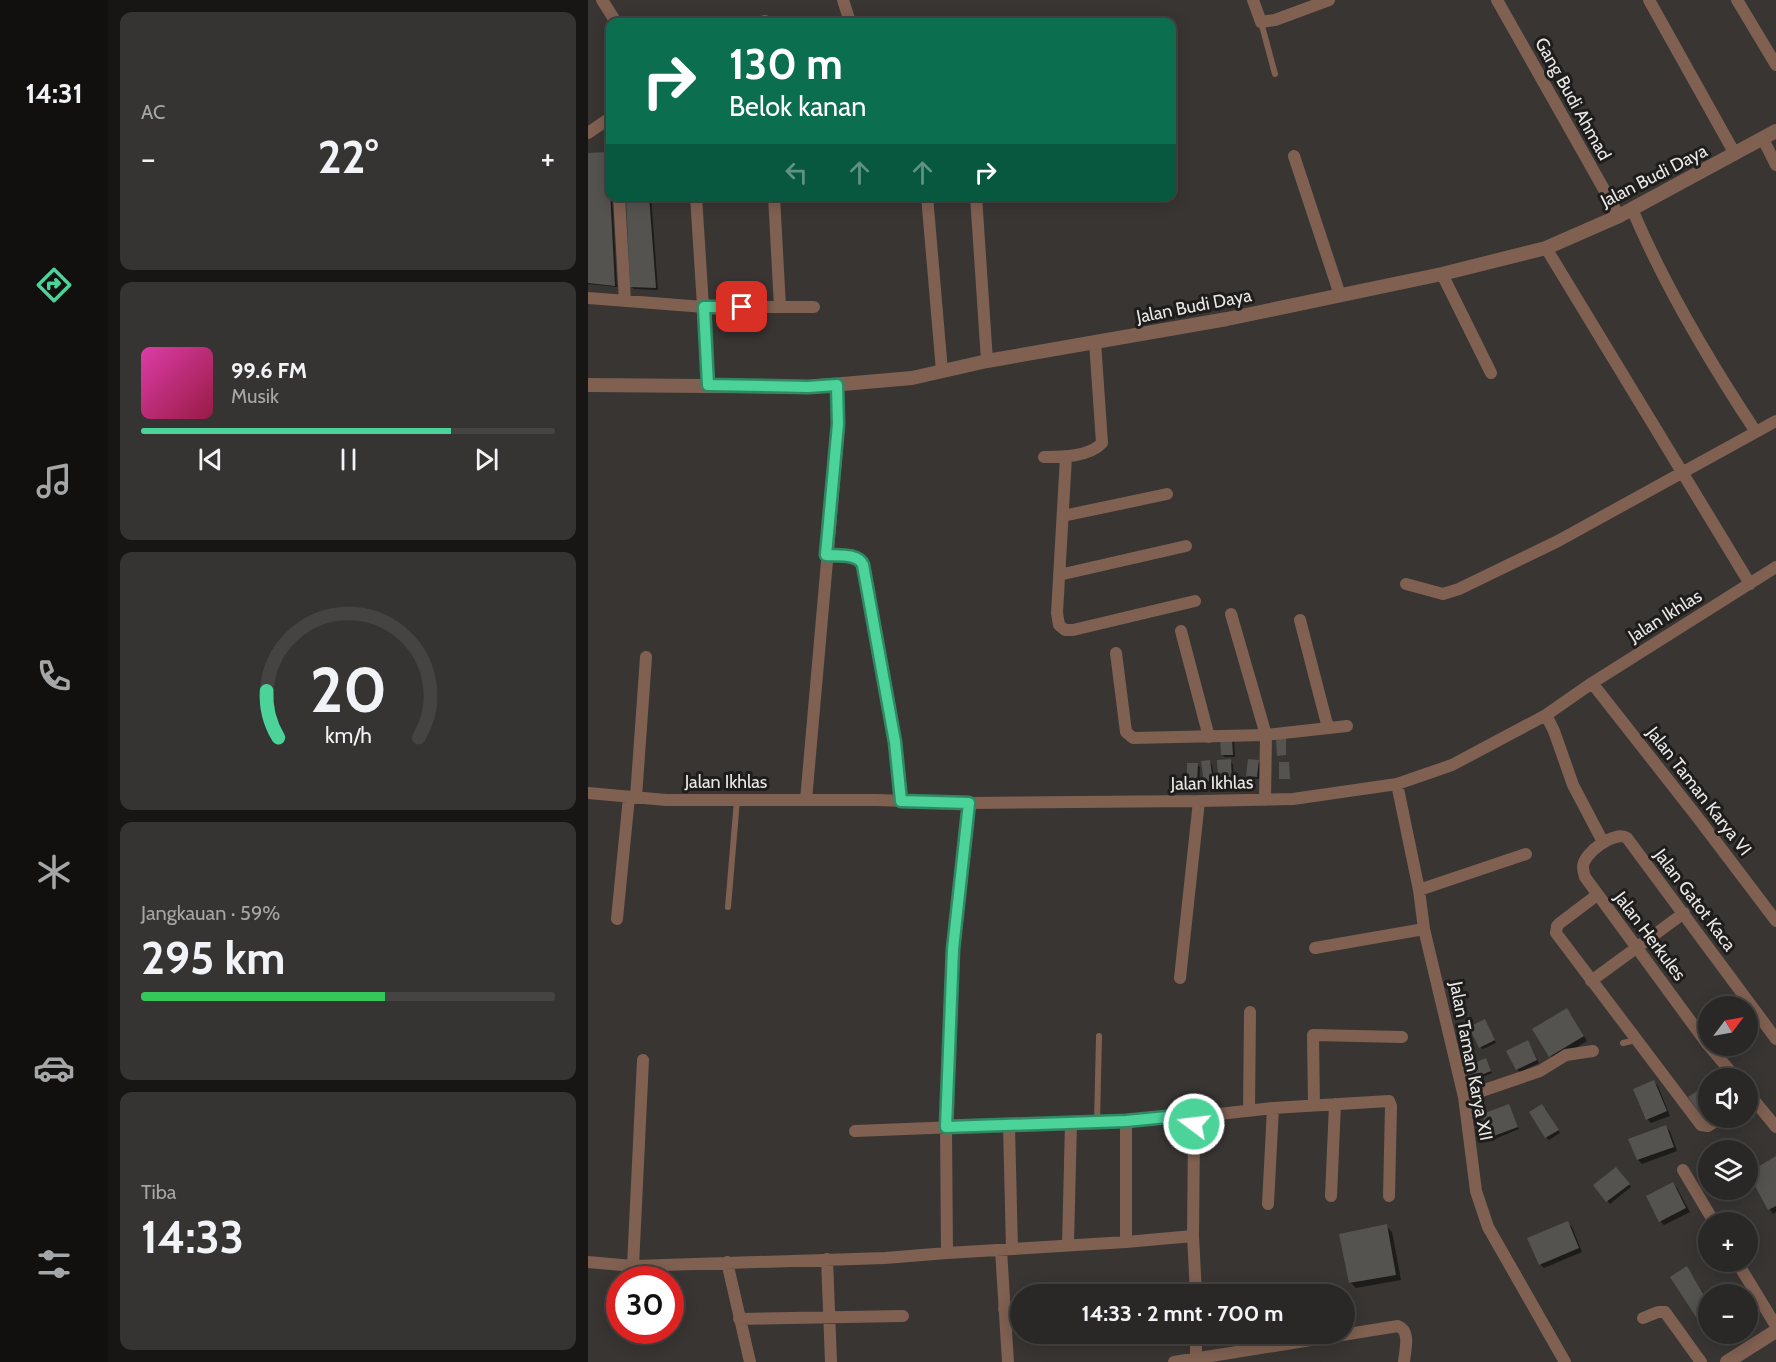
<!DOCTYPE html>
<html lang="id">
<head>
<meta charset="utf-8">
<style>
	body { margin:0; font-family:Cabin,sans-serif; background:#363432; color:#f1f3f6; height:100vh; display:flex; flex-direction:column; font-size:22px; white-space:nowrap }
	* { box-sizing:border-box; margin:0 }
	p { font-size:20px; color:#a5a6a7 }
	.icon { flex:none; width:33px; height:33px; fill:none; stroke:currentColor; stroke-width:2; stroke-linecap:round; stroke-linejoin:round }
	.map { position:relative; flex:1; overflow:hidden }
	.sheet { display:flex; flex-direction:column; gap:12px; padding:12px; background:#171615; width:480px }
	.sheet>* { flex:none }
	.guide { position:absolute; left:18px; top:18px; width:570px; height:183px; border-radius:12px; box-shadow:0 3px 15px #0003,0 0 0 2px #464443; background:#0b6e4f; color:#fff; overflow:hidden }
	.needle { width:39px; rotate:58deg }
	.fabs { position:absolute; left:1110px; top:996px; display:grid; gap:12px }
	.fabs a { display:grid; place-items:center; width:60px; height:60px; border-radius:50%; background:#2a2826; box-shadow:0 3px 15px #0003,0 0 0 2px #464443; font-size:30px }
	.speed { position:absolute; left:18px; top:1266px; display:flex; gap:12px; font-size:30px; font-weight:700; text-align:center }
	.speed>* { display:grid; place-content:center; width:78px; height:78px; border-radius:50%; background:#2a2826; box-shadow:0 3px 15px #0003,0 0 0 2px #464443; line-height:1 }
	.speed .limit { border:9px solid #d22; background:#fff; color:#111 }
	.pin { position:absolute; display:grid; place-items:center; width:51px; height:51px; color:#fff; margin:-26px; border-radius:12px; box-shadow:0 3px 9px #0006 }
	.me { position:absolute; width:66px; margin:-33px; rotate:285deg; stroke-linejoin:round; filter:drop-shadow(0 0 4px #0008) }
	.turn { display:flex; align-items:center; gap:21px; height:126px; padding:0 24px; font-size:27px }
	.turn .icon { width:78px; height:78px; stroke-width:2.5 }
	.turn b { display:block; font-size:42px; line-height:51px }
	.lanes { display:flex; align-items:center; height:57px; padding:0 24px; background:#0003; justify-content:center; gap:30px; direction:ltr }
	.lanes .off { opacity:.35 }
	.big { font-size:45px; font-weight:700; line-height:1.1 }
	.sheet .tile { flex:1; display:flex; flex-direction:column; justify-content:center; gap:9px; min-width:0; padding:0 21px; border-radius:12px; background:#363432 }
	.sheet .dial { align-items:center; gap:0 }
	.dial svg { height:156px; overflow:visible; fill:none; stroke:#464443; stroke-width:7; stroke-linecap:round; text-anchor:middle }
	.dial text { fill:#f1f3f6; stroke:none }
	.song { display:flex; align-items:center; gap:18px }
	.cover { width:72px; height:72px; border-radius:9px; background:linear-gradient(135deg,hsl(320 70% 55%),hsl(340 70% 35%)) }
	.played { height:6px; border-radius:3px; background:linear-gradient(90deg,#4cd39a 75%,#464443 75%) }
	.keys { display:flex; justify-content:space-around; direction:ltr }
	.heat { display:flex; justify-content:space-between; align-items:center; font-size:33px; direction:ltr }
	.charge { height:9px; border-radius:4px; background:linear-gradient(90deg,#34c759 59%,#464443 0) }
	.trip { position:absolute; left:422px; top:1284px; width:345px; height:60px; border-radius:30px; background:#2a2826; box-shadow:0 3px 15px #0003,0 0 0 2px #464443; font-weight:700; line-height:60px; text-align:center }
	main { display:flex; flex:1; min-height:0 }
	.dock { display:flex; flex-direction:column; width:108px; justify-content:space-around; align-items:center; background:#11100f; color:#a5a6a7 }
	.dock .icon { width:42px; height:42px }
	.dock .current { color:#4cd39a }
	.dock b { font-size:27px; color:#f1f3f6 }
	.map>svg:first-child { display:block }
	.shadow { fill:#0007 }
	.building { fill:#555350 }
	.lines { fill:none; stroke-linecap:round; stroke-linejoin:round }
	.service { stroke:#7f6051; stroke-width:6 }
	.minor { stroke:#7f6051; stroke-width:12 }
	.tertiary { stroke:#7f6051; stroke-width:14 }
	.route-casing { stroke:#318964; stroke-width:15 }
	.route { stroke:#4cd39a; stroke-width:10 }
	.labels { text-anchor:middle; stroke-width:6; stroke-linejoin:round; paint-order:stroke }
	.street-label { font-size:18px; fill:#e9e8e6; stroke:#1e1d1c }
</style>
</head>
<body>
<main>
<nav class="dock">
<b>14:31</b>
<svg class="icon current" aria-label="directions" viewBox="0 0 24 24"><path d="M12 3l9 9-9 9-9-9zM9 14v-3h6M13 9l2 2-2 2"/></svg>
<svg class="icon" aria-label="music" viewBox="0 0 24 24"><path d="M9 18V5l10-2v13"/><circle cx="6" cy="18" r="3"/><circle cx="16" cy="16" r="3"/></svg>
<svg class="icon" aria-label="phone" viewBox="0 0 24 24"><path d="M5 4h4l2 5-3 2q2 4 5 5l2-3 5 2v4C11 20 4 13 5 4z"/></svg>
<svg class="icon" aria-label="climate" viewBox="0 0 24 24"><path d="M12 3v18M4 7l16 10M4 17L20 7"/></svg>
<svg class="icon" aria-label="car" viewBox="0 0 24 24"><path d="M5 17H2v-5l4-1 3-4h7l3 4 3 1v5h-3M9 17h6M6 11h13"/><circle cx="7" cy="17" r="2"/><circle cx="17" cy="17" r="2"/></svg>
<svg class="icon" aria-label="filters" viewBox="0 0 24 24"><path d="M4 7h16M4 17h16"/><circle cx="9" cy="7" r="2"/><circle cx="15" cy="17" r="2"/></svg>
</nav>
<section class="sheet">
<div class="tile"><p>AC</p>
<div class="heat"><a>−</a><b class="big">22°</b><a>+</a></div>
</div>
<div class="tile">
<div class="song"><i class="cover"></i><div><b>99.6 FM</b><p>Musik</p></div></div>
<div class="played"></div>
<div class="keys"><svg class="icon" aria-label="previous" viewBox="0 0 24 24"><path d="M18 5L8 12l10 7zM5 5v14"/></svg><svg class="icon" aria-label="pause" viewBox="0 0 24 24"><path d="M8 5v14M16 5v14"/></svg><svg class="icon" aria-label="next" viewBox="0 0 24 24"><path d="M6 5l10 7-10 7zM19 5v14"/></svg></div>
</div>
<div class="tile dial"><svg viewBox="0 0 100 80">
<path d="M14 69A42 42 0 1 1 86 69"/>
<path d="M14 69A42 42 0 0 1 8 45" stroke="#4cd39a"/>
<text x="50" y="56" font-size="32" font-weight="700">20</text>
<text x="50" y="72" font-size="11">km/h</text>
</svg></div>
<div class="tile"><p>Jangkauan · 59%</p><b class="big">295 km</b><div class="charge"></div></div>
<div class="tile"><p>Tiba</p><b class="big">14:33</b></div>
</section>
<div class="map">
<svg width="1188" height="1362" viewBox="0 0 1188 1362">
	<rect width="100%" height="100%" fill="#383533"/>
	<!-- shadow -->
	<path class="shadow" d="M19,154l3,2v40h2l5,91 -29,-3v-129z
		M39,196h24l7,94 -24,-1 -3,-3z
		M644,739l2,3 1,15h-10l-3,-2z
		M642,761l3,3 1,19h-11l-3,-2z
		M622,762l2,3 3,18 -7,1 -3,-3z
		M670,762l3,2 -2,15 -9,-1 -2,-2z
		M609,765l3,2 -1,19h-8l-3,-3z
		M983,1014l16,27 -21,13 -13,5 -19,-29z
		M899,1024l9,19 -13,6 -3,-2z
		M942,1045l9,18 -19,9 -3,-3z
		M897,1060l7,13 -21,9 -2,-2z
		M1066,1082l4,4 12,30 -19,7 -4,-4z
		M921,1106l10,23 -24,10 -3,-3z
		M957,1108l15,25 -11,7 -3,-3z
		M1077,1127l5,4 7,20 -35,13 -4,-4z
		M1188,1158v54l-3,2 -25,-40z
		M1031,1171l12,16 -21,17 -15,-19z
		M1085,1184l4,4 13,24 -26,13 -4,-4z
		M979,1223l5,4 10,25 -38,16 -4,-4z
		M798,1226l6,6 9,48 -45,8 -6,-6z
		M1103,1273l17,28v19l-5,4 -4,-5z"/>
	<!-- building -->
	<path class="building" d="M20,152l7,134 -27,-3v-130z
		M38,196h23l7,92 -26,-1z
		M632,738h12l1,17h-12z
		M698,738v17l-9,1 -1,-17z
		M643,759l1,22h-14l-1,-21z
		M660,759l11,1 -2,17 -11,-1z
		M622,760l3,21 -9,1 -3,-21z
		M691,762h10l1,17h-11z
		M599,763h11l-1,21h-10z
		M979,1008l17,28 -35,21 -17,-28z
		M897,1019l10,21 -16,8 -10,-21z
		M940,1040l9,20 -21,10 -10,-19z
		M898,1058l5,13 -24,10 -5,-13z
		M1066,1080l13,31 -21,9 -13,-31z
		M1112,1089l8,11v18h7l-8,5 -19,-26z
		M921,1104l9,23 -27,10 -9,-23z
		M954,1104l17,26 -14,8 -16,-26z
		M1078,1125l8,22 -37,13 -9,-21z
		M1188,1156v50l-8,4 -20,-37z
		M1028,1167l14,17 -24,18 -13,-17z
		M1085,1182l13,26 -27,14 -13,-26z
		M980,1221l11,27 -40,17 -12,-27z
		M799,1224l9,51 -47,8 -10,-49z
		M1099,1266l21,36v11l-10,7 -28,-43z"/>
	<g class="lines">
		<!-- service -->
		<path class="service" d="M673,22l14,52
			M140,907l9,-107
			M1035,1043l13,-3
			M509,1122l2,-86"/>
		<!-- minor -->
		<path class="minor" d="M14,0l14,22
			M255,0l7,22
			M665,0l8,22 14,-2 54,-20
			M909,0l122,216
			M1061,0l86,154
			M1149,0l39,65
			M177,21v1
			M0,133l22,-15
			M1175,139l13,26
			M706,156l46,139
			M31,196l6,105
			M108,196l12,189
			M186,196l6,111
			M339,196l15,175
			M388,196l11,165
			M1044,209c33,78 77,152 124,223
			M958,248l204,336
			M854,274l49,99
			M0,298l116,9h110
			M456,457c18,0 45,0 58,-14l-7,-101
			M478,457l-9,156 2,12 6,5h8l122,-29
			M475,516l104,-22
			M238,555c12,1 32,-2 37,10l32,177 6,59
			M471,575l127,-29
			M818,584l37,10 16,-5 99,-48 218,-120
			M643,614l35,121 -1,65
			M712,620l28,108
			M593,631l28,106
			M528,653l10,79 7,6 133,-3 81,-9
			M1004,683l106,135 78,103
			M958,715l8,16 19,54 30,57
			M809,784l22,106 5,39 40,168 12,94 12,36 77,135
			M0,793l78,7h210l93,3 230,-2 94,-2 104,-15 55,-19 94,-50 46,-32 184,-116
			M48,797l10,-140
			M218,800l33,-375 -2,-40
			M831,890l107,-36
			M1009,895l-37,28 -3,3 -1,7 145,192 7,1 13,-8
			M29,919l12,-122
			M727,948l109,-19
			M592,978l19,-177
			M1003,981l93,-68
			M1120,1045l-123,-168c-1,-3 -2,-6 -2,-10 0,-14 32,-37 44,-29l149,201
			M1121,1046l27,32
			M1160,1093l28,34
			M876,1097l76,-26 26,-16 27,-4
			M726,1105l-1,-70 89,2
			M661,1110l1,-98
			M604,1117l81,-9 116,-7 2,5 -2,90
			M538,1121l62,-6 4,2 2,15 -1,104
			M421,1126l3,123
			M267,1131c90,-4 181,-7 271,-10v121l-179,11 -1,-126 7,-178 16,-146
			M1095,1170l31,52
			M743,1196l4,-92
			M680,1204l5,-96
			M538,1242l67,-6 3,58
			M480,1244l3,-121
			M413,1250l7,112
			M239,1259l4,103
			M0,1262l45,4 252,-8 62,-5
			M139,1262l23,100
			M1149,1262l39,64
			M45,1266l10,-206
			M588,1294l20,-1
			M416,1309l16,-1
			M1055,1318l15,-6h7l36,50
			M151,1319l164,-3
			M608,1334v28
			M586,1362l224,-36c13,5 7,24 6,36"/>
		<!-- tertiary -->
		<path class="tertiary" d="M0,385l220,2 104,-9 75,-17 240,-42 215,-45 104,-26 73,-32 157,-85
			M1139,1362l49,-31"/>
	</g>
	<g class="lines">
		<defs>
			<path id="route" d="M154,307h-38l4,78 100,2 29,-2 1,39 -12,131c12,1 32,-2 37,10l32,177 6,59 68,2 -16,146 -7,178 180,-6 62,-6 4,2 2,7"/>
		</defs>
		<!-- route casing -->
		<use href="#route" class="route-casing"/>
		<!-- route -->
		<use href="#route" class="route"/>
	</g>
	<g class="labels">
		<!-- street labels -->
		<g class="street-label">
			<text transform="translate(985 99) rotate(61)" y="6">Gang Budi Ahmad</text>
			<text transform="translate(1066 176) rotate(-27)" y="6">Jalan Budi Daya</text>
			<text transform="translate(606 306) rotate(-11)" y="6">Jalan Budi Daya</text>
			<text transform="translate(1077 616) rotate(-32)" y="6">Jalan Ikhlas</text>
			<text x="138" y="788">Jalan Ikhlas</text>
			<text transform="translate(624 783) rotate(-1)" y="6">Jalan Ikhlas</text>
			<text transform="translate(1111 791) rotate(52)" y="6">Jalan Taman Karya VI</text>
			<text transform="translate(1107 900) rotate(53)" y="6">Jalan Gatot Kaca</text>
			<text transform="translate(1062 936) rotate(53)" y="6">Jalan Herkules</text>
			<text transform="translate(883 1061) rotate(79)" y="6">Jalan Taman Karya XII</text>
		</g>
	</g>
</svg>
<div class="fabs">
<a><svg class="needle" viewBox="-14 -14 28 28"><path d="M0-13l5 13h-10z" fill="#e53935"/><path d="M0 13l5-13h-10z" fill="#a5a6a7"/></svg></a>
<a><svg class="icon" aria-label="sound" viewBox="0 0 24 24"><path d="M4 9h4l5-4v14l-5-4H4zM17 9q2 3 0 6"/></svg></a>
<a><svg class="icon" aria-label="layers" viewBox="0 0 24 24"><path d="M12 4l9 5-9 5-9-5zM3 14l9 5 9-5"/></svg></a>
<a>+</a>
<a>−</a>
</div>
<div class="speed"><div class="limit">30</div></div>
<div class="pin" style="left:154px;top:307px;background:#d93025"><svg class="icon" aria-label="arrive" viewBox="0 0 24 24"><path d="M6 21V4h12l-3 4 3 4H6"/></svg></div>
<svg class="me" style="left:606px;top:1124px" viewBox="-20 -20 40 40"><circle r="17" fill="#4cd39a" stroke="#fff" stroke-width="3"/><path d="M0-11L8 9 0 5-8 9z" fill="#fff"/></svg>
<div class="trip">14:33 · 2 mnt · 700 m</div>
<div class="guide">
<div class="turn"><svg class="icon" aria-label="right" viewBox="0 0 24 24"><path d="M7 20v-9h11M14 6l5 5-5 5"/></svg><div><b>130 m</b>Belok kanan</div></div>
<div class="lanes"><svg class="icon off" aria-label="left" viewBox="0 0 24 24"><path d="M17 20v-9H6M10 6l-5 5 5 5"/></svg><svg class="icon off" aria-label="ahead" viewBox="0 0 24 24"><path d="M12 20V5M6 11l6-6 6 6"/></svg><svg class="icon off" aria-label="ahead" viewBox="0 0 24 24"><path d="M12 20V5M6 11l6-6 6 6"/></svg><svg class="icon" aria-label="right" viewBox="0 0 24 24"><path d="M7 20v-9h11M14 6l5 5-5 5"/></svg></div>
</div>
</div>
</main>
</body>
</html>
